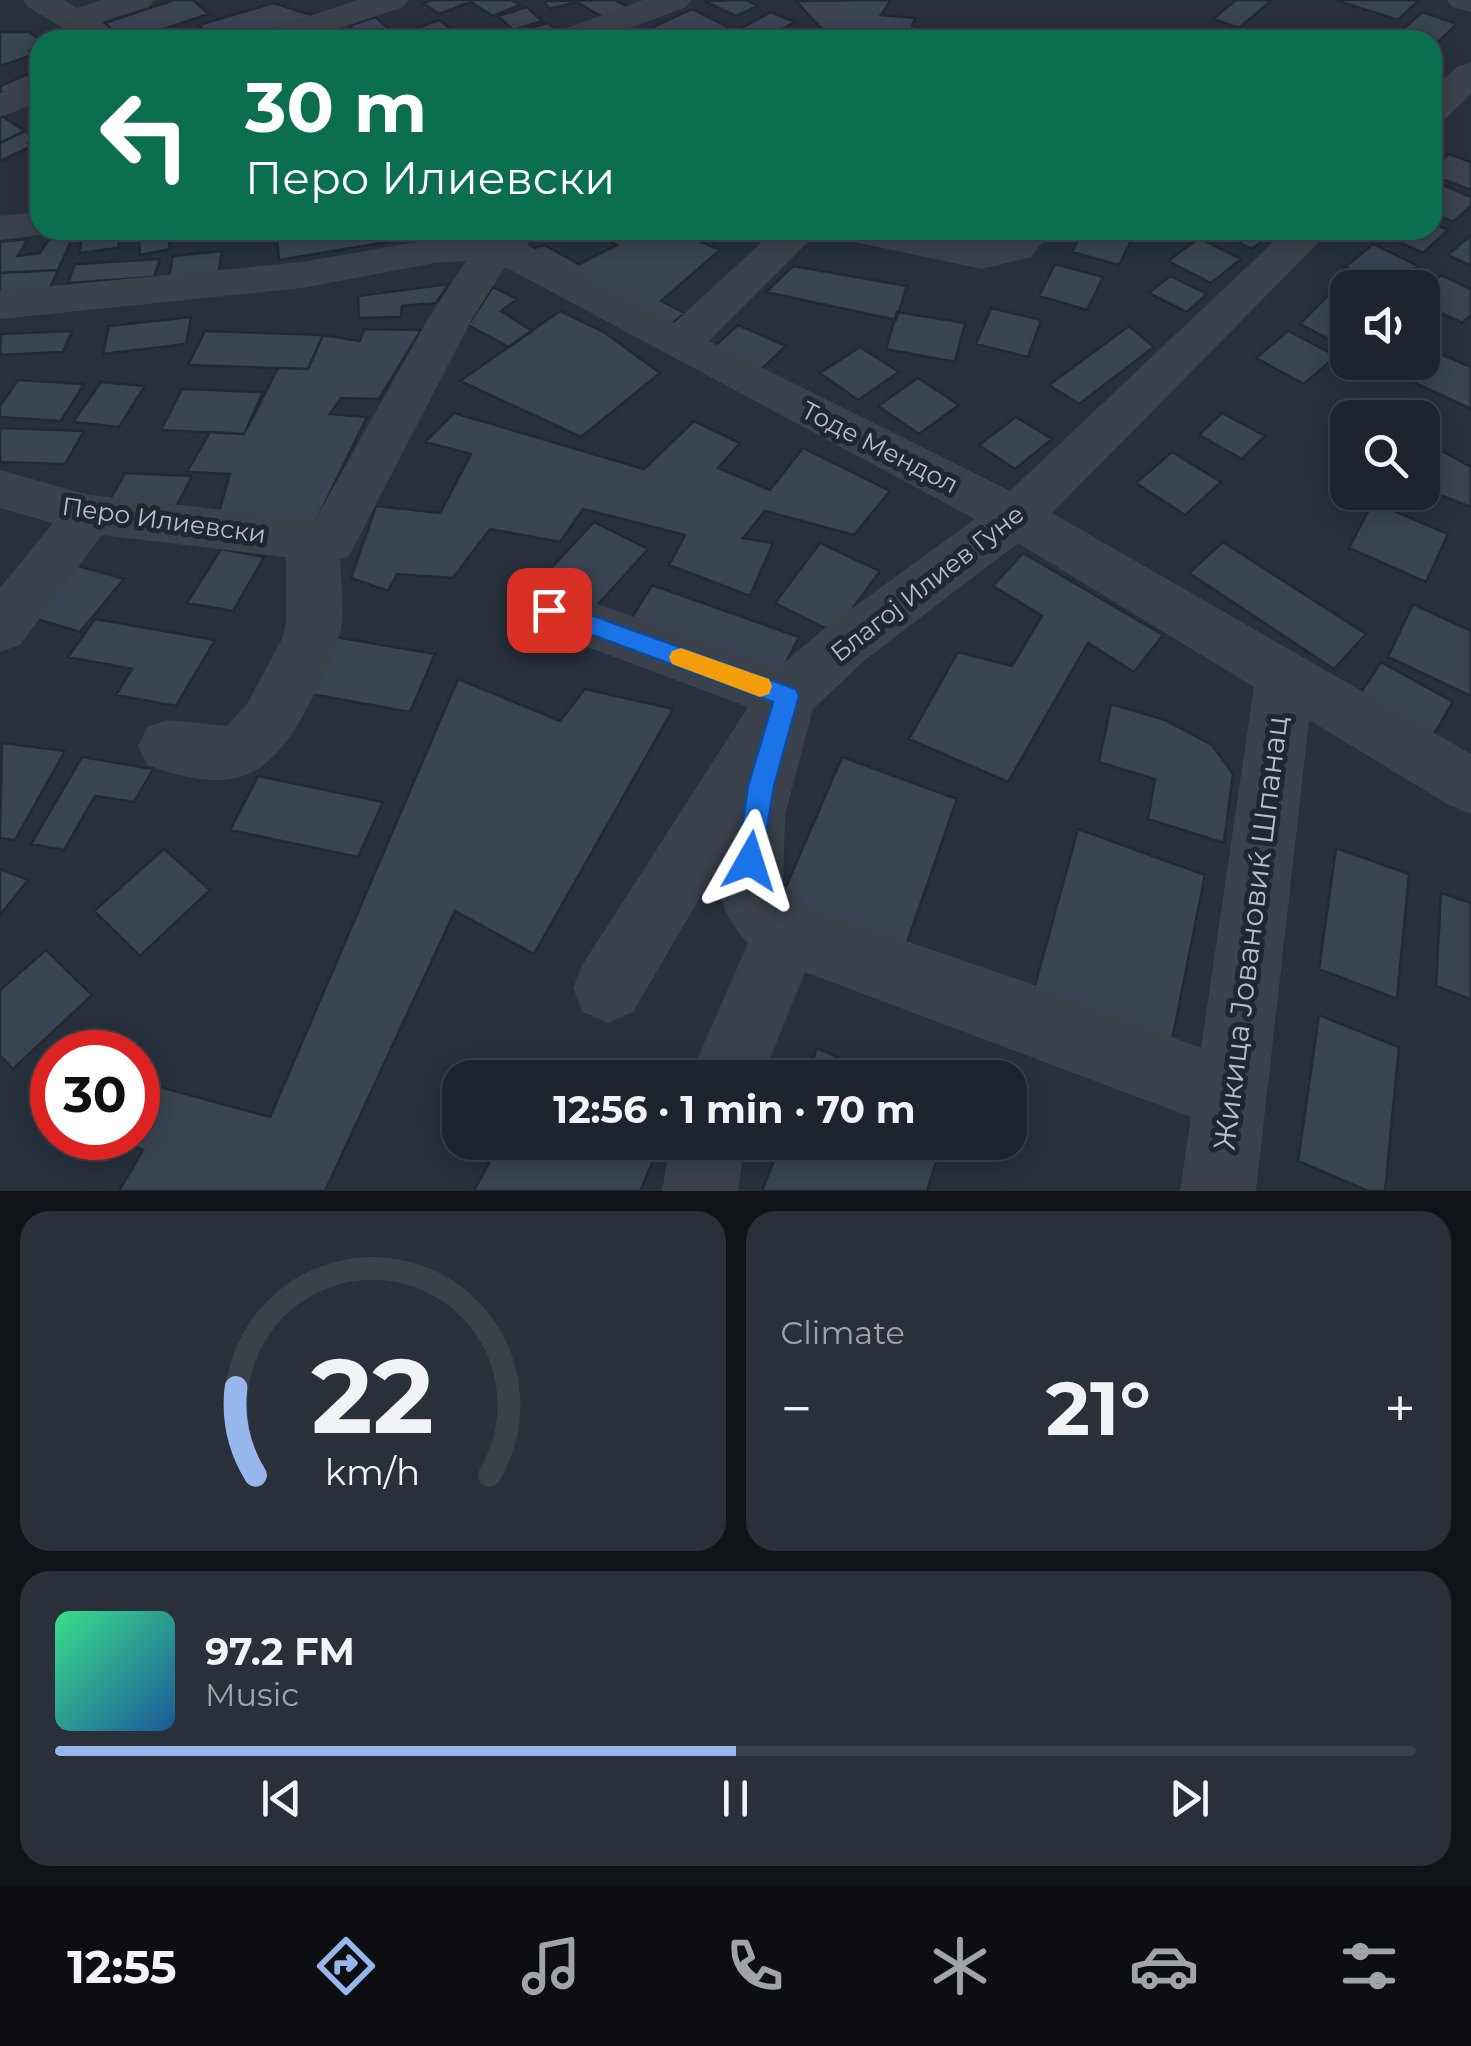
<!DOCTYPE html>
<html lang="en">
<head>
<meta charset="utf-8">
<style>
	body { margin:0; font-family:Montserrat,sans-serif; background:#2a3039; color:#f1f3f6; height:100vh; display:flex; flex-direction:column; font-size:38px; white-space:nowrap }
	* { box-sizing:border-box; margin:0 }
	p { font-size:32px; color:#a0a4aa }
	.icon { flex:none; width:55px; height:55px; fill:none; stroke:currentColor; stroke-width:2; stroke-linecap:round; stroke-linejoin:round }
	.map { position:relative; height:1191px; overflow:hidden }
	.side { display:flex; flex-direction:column; gap:20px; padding:20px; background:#101419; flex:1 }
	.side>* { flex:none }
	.top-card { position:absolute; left:30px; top:30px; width:1412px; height:210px; border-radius:30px; box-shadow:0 5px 25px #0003,0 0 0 2px #3b4149; background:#0b6e4f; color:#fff; overflow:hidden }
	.buttons { position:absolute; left:1330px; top:270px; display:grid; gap:20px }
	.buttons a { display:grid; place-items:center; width:110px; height:110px; border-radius:20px; background:#1d242d; box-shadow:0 5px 25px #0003,0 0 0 2px #3b4149; font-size:50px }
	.speed { position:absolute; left:30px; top:1030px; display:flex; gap:20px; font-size:50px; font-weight:700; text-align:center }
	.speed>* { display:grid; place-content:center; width:130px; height:130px; border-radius:50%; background:#1d242d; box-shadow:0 5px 25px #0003,0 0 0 2px #3b4149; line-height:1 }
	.speed .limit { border:15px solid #d22; background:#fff; color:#111 }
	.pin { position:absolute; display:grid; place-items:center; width:85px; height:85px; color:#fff; margin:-42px; border-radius:20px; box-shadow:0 5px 15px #0006 }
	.me { position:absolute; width:110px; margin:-55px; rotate:6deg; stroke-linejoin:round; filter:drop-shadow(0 0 8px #0008) }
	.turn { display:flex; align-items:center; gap:35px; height:210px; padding:0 50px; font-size:45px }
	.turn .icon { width:130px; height:130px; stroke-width:2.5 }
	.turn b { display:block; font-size:70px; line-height:85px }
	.big { font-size:75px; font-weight:700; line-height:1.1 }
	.side .card { flex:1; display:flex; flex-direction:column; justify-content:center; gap:15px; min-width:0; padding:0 35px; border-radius:30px; background:#2a3039 }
	.side .dial { align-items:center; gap:0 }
	.dial svg { height:260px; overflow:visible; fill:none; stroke:#3b4149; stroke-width:7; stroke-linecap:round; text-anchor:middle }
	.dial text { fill:#f1f3f6; stroke:none }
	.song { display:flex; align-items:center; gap:30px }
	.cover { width:120px; height:120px; border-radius:15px; background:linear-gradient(135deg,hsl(150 70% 55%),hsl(210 70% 35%)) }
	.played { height:10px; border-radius:5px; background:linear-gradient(90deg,#97b7ec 50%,#3b4149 50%) }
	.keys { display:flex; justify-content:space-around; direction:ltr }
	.heat { display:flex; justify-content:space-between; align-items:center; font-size:55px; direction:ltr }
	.side .tiles { flex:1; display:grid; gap:20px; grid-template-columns:1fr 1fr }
	.card:last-child { grid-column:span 2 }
	.trip { position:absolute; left:442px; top:1060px; width:585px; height:100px; border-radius:30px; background:#1d242d; box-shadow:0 5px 25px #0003,0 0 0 2px #3b4149; font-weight:700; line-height:100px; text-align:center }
	.tab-bar { display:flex; height:160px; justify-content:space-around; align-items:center; background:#0c0e12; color:#a0a4aa }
	.tab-bar .icon { width:70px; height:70px }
	.tab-bar .current { color:#97b7ec }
	.tab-bar b { font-size:45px; color:#f1f3f6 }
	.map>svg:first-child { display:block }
	.building { fill:#3a4452; stroke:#222933; stroke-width:2.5 }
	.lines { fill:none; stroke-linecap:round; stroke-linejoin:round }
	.minor { fill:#3b424c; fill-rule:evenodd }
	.route { fill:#1a73e8; stroke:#114b97; stroke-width:2.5 }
	.slow { fill:#f59e0b }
	.labels { text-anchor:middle; stroke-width:10; stroke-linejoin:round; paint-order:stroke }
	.street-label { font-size:25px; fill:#b7bdc7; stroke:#202731 }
	.near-street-label { font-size:30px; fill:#b7bdc7; stroke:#202731 }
</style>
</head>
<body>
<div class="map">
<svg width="1471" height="1191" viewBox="0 0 1471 1191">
	<rect width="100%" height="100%" fill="#27303c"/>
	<!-- building -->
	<path class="building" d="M174,0h19l16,14 -78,26h-7l-19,-17z
		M432,0h80l8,5 -27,11 -22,-14 -32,12 -16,-11z
		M614,0l18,8 -30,9 -25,-15 -28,7 -5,-8z
		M746,0l12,6 -22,10 -32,-15z
		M891,0l-10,15 34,3 -3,8 40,14h-49l-26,-9 -38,2 -18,-5 -25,-27z
		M1236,0h36l-33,28 -26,-9z
		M1335,0h84l-21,20z
		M273,3l42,13 -76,24h-26l-14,-15z
		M527,7l15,14 -29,9 -15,-14z
		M692,9l59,30 -126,1z
		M771,12l24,10 -30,17 -25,-10z
		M1422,12l35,12 -25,24v-8h-41z
		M375,17l18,15 -26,8 -18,-14z
		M439,20l20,15 -30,5 -14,-11z
		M548,23l12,10 -31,7 -10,-9z
		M821,28l18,5 -9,7h-26z
		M1008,30l23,10h-42z
		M0,32h29l10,7v7l-10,5 3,4 -32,11z
		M38,70l2,15 -30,12 -10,-6v-5z
		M0,115l25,16 -25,12z
		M25,131l12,8 -9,4 4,3 -32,15v-18z
		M1449,154l22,8v28l-39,-15v-7z
		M1434,181l37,16v9l-18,16 -21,-10z
		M1432,223l16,7 -25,23 -46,-21 55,-2z
		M76,230l-18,40 -58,3v-31l28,-3 -10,17 22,-3 13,-20z
		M138,230h29l3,19 -30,6z
		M276,230h121l2,10 -120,20z
		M603,230h71l46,20 -59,51 24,12 -21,17 -142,-78 22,-7 35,19 38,-19 -22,-12z
		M696,230h39l-22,12z
		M958,230h42l-8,20 -39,-8z
		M1083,230h34l17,5 -15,30 -47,-13z
		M1214,230h62l-24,19z
		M120,233l-2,15 -39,5 3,-14z
		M1471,235v31l-23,-11z
		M1199,238l42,21 -30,24 -43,-22z
		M1373,244l45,22 -25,22 -48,-21z
		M222,251l-4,25 -50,5 5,-25z
		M160,259l-6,18 -86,6 7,-19z
		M1055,264l48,13 -16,33 -48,-14z
		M793,266l114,20 -11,34 -130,-28z
		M58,270l-11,25 -47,4v-26z
		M1349,274l27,14h-28v61l-48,-25z
		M1441,275l30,14v26l-9,8 -40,-19v-12z
		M1170,276l37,18 -20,18 -38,-19z
		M449,284l-13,19 -34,3 -1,11 -42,1 -1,-22z
		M493,287l24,12 -16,12 31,20 -23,16 -41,-22z
		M991,308l50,12 -13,37 -52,-13z
		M560,311l44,21 56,41 -79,64 -121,-56z
		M897,312l68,11 -10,39 -69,-13z
		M191,317l-5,27 -83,10 6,-28z
		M738,325l48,21 -30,28 -48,-22z
		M1129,326l25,21 -75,57 -30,-19z
		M364,329l57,1 -42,69 -38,-1 -11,16 37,3 -54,110 -97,-5 14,-48 -43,-2 23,-40 34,2 34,-66 30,1 15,-34 37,6z
		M72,331l-9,21 -63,3 1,-21z
		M205,331l118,4 -15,34 -120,-4z
		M1288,331l48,25 -32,28 -48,-26z
		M1422,346l49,21v42l-88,-41 6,-6h33z
		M860,347l39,25 -41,28 -38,-27z
		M918,378l41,27 -40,29 -41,-28z
		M18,380l66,4 -23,37 -61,-4v-11z
		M101,382l44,4 -26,41 -46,-5z
		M182,389l81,3 -19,42 -83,-4z
		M454,413l190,56 50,-48 46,22 -22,25 52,22 33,-42 87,43 -36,44 -89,-24 -22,27 30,5 -23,53 -81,-31 16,-30 -102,-26 -23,33 -70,-13 -37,49 -56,-4 -9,17 -37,-13 25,-72 64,7 31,-59 -46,-12z
		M1222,413l43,23 -23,23 -43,-24z
		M1016,417l36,22 -37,30 -36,-24z
		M0,428l84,3 -19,33 -65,-2z
		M1438,449l33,18v40l-49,-19v-24z
		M1172,452l49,30 -36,33 -49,-32z
		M125,473l67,3 -16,31 -68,-4z
		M1373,502l75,32 -22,48 -77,-34z
		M594,522l54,27 -54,60 -54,-29z
		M1223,542l143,92 -32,35 -145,-96z
		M820,543l60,28 -45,62 -60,-30z
		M221,549l43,8 -31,54 -46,-8z
		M1023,553l140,82 -29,37 -46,-29 -80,139 -99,-43 49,-87 54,14 30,-50 -49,-30z
		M72,564l52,15 -44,53 -53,-16z
		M652,585l147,52 -23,45 -150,-55z
		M1413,604l58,27v65l-83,-39z
		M95,619l120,21 -39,66 -60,-11 16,-26 -64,-12z
		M318,634l117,20 -25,58 -121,-22z
		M1381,662l72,40 -26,44 -73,-43z
		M458,679l102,42 25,-32 88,20 -139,245 -79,-43 -130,280h-206l24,-41 -32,-12h27v-57l132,36z
		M1111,704l54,16 47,25 21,29 -9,69 -76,-24 7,-40 -56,-17z
		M2,743l63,8 -50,89 -15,-2z
		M82,757l71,12 -19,33 -39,-6 -31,54 -33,-6z
		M842,757l115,42 -54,155 -124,-51z
		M258,776l125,26 -25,55 -128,-27z
		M1078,829l127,46 -34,170 -137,-56z
		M1336,848l73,26 -12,125 -78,-30z
		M164,849l46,41 -70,66 -46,-45z
		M0,869l28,11 -28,35z
		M1441,893l30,10v96l-35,-13z
		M46,950l46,45 -79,74 -13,-14v-65z
		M1319,1015l80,32 -14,144h-17l-70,-30z
		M817,1048l68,30h-80z
		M500,1142h139l18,9 -17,40h-166z
		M781,1142h161l-15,49h-165z"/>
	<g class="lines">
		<!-- minor -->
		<path class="minor" d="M23,0h41l13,8 25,-8h52l-5,7 -48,15 24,18h-42l-55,-33z
			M358,0h50l-5,7 -98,33h-51l5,-7z
			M643,0h48l-5,7 -88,33h-49l5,-7z
			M1447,0h24v12l-19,-5z
			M1471,63v31l-26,25 -13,3v-32l26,-24z
			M40,78v24l-40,15v-24z
			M40,212v18h17l-2,3 -55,7v-24z
			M447,230l77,1 6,9 -3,5 147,78 101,-93h45l-111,111 301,150 276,-261h45l-279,283 419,241v60l-22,-9 -140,-85 -53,471h-76l11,-74 -386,-145 -43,106h-73l59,-135c-20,-20 -30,-45 -32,-73l-83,142 -25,11 -25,-11 -10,-24 10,-24 165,-257 -219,-82 -8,-16 8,-16 20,-6 229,81 47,-40 150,-109 -470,-252 -33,52 -123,237 -9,3c1,21 3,42 2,62 -2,24 -18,51 -28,73 -41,84 -75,104 -167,71l-9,-19 9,-19 21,-7 59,6 20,-22 35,-65 4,-15v-67l-184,-22 -82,110 -20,7v-64l53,-65 -53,-15v-38l89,25 226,25 113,-201 38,-58 -31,2 -133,25 -302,31v-28l302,-29 149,-26zM1018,543l236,144 -53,361 -167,-63 -226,-78 -25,-22 2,-70 28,-106 52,-49z
			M834,230h83l65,13 19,-4 8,-9h43l-21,27 -49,12 -142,-30z
			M670,1142h75l-7,49h-76z"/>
	</g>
	<!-- route -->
	<path class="route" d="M549,600l247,89 3,7 -25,90 -14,84 -10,3 -9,-3 -4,-9 11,-75 25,-84 -232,-86 -3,-6 3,-7z"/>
	<!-- slow -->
	<path class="slow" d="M681,648l88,31 3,7 -3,8 -9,3 -88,-33 -3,-7 3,-6z"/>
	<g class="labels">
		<!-- street labels -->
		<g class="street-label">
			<text transform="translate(880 447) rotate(27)" y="9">Тоде Мендол</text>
			<text transform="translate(164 520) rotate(8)" y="9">Перо Илиевски</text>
			<text transform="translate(927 583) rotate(-38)" y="9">Благој Илиев Гуне</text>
		</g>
		<!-- near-street labels -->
		<g class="near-street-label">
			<text transform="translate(1251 933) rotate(-83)" y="10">Жикица Јовановиќ Шпанац</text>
		</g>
	</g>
</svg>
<div class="buttons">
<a><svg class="icon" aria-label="sound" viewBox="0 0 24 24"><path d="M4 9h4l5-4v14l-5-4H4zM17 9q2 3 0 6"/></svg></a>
<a><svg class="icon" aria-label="search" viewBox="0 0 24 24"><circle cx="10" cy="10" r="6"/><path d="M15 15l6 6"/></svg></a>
</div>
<div class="speed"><div class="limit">30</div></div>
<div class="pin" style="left:549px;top:610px;background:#d93025"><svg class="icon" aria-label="arrive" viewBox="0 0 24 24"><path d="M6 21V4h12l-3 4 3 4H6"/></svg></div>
<svg class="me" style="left:750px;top:861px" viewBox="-20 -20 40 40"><path d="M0-17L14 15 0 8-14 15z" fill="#1a73e8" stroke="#fff" stroke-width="4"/></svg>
<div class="trip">12:56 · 1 min · 70 m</div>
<div class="top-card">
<div class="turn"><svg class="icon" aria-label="left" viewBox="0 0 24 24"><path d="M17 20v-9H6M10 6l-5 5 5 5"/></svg><div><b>30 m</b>Перо Илиевски</div></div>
</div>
</div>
<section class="side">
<div class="tiles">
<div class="card dial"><svg viewBox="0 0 100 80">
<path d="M14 69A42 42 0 1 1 86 69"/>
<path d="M14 69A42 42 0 0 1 8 42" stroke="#97b7ec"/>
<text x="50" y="56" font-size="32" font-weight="700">22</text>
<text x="50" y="72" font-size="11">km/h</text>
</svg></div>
<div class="card"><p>Climate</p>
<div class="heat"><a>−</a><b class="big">21°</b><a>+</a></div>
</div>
<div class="card">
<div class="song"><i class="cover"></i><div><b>97.2 FM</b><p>Music</p></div></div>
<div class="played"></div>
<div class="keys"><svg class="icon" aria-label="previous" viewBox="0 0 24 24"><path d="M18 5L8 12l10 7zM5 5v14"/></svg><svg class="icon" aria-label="pause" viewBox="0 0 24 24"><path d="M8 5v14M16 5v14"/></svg><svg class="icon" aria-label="next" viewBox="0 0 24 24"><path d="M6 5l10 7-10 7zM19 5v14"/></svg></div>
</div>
</div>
</section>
<nav class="tab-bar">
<b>12:55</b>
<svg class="icon current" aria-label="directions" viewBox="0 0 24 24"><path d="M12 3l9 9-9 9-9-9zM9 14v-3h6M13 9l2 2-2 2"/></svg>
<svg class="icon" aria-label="music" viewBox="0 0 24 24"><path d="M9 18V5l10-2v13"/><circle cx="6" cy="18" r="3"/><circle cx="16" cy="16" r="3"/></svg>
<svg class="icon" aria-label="phone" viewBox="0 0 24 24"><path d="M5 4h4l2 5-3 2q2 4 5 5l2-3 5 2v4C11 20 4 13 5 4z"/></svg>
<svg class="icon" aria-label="climate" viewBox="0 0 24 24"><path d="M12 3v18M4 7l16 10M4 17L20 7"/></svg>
<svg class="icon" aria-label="car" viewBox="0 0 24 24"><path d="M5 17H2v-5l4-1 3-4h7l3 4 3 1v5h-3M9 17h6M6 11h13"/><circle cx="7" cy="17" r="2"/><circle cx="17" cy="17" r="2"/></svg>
<svg class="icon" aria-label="filters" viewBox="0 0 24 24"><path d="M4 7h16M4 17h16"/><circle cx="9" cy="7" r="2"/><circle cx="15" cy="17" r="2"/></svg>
</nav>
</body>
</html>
